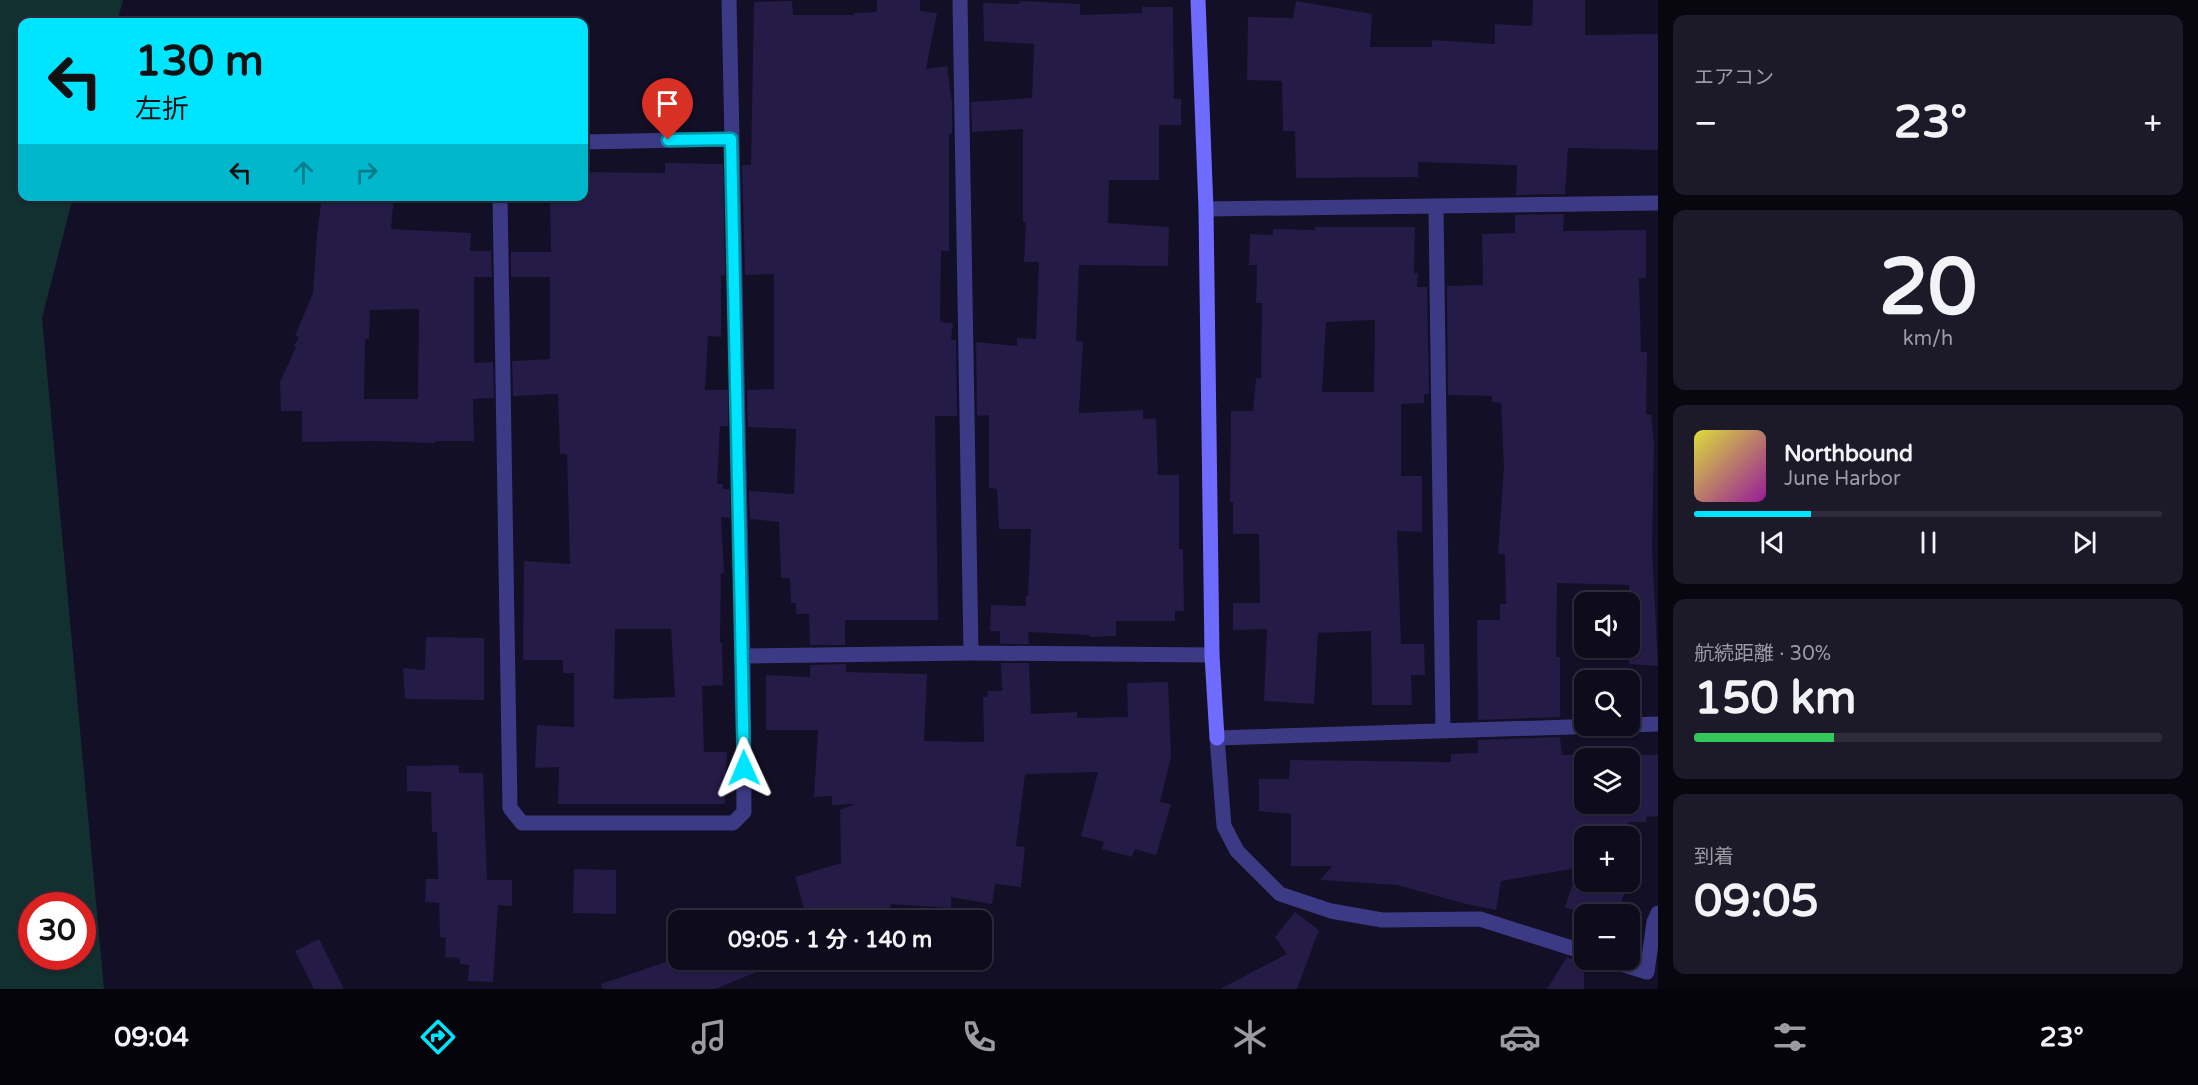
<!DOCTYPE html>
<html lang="ja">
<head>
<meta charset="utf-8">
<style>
	body { margin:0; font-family:"Varela Round","Noto Sans JP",sans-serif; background:#1c1929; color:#f1f3f6; height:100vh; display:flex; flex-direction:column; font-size:22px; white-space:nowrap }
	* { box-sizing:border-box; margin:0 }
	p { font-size:20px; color:#9b9ba3 }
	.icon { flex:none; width:33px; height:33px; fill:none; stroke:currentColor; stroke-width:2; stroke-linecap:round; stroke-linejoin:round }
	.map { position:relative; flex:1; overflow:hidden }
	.panel { display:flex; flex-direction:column; gap:15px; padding:15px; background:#08060f; width:540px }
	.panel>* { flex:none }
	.hud { position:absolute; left:18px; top:18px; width:570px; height:183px; border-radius:12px; box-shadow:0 2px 4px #0004,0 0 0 2px #2e2b3b; background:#00e5ff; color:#111; overflow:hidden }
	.tools { position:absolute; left:1574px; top:592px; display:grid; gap:12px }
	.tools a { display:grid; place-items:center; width:66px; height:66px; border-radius:12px; background:#0e0b1c; box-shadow:0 2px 4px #0004,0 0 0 2px #2e2b3b; font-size:30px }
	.speed { position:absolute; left:18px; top:892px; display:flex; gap:12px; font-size:30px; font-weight:700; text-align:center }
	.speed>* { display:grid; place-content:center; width:78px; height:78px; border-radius:50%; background:#0e0b1c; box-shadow:0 2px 4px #0004,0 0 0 2px #2e2b3b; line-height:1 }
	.speed .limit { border:9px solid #d22; background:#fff; color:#111 }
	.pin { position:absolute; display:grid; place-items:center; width:51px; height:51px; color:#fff; margin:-62px -26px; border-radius:50% 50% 50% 0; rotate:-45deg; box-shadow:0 0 6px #0007 }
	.pin .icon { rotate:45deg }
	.me { position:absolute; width:66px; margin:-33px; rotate:359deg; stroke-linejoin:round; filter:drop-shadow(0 0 4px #0008) }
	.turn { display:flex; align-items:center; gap:21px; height:126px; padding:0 18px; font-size:27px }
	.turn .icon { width:78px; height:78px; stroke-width:2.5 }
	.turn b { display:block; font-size:42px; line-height:51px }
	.lanes { display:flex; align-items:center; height:57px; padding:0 18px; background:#0003; justify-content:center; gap:30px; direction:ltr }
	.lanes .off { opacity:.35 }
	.big { font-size:45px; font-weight:700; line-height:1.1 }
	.panel .card { flex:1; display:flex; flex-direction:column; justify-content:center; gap:9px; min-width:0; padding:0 21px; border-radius:12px; background:#1c1929 }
	.panel .dial { align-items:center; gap:0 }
	.dial b { font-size:78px; line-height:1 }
	.song { display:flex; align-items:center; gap:18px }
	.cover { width:72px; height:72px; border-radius:9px; background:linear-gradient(135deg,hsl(60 70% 55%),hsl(300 70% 35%)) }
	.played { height:6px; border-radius:3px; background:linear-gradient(90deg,#00e5ff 25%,#2e2b3b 25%) }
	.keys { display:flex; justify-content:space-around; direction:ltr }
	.heat { display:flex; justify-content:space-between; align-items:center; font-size:33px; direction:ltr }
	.charge { height:9px; border-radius:4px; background:linear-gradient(90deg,#34c759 30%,#2e2b3b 0) }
	.trip { position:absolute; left:668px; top:910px; width:324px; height:60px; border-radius:12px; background:#0e0b1c; box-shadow:0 2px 4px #0004,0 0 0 2px #2e2b3b; font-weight:700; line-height:60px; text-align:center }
	.tabs { display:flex; height:96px; justify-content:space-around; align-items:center; background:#06040b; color:#9b9ba3 }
	.tabs .icon { width:42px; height:42px }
	.tabs .active { color:#00e5ff }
	.tabs b { font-size:27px; color:#f1f3f6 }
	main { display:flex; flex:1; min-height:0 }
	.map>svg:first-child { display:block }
	.green { fill:#12302f; fill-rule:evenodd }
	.building { fill:#241b47; fill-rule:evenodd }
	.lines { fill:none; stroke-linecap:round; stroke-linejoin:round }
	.street { stroke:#3d3a85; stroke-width:15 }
	.secondary { stroke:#6f6bff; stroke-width:15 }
	.route-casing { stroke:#0095a6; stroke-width:15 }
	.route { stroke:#00e5ff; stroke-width:10 }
</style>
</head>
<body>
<main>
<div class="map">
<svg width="1658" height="989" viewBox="0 0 1658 989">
	<rect width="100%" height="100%" fill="#130f26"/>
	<!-- green -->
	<path class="green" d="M0,0h123l-6,22h-95v174l51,1 -31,121 62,671h-104zM32,906h50v51h-50z"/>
	<!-- building -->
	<path class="building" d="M877,0h43v11l17,2 -11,56 21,-3 5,37v30l-3,1v117h-8l-1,71 13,1 -2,17h5l1,76h-22l3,204h-93v25h-35l-1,-31h-13v-11h-5l-1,-25h-9l-2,-56 -29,-3 -1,-28 45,3 2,-65 -48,-2 -1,-37 27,-1v-115l-29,1 -3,-110h9l3,-163 38,-1 1,14h61v-2l23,-1z
		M1533,0h52v35l73,-1v116l-90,-2 -3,46 -49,1 1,-29 -3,-1 -96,-3v15l-122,1 -1,-47h-12l-1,-50 -35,-1 1,-63 45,1 3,-17 76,13 -2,33h62v-7l63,4v-20l37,2z
		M1020,1l60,3v11l62,-2v-6h31l1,92h7v26h-22v55h-50l-1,43 61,4 -1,39 -89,-1 -3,76 7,1 -4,71 64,-3v9l13,-1 2,57h21v74h4l1,62h-9v10h-59v15l-27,1v-2l-61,-3 1,12h-29v-13h-10l1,-26 35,1v-10h2l3,-67h-32l-2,-40 -8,-1v-73l-12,1 -1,-74 41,4v-8l19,1 3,-77h-15l2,-40h-3v-93l-51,3 -1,-30 61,-4 2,-54 -50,-3 -1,-38 36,1z
		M665,163l58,1 2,111 -4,1v61l-13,-1 -3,54h23v36h-8l-3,58h6v5h7v29l-9,-1 3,56h-3l-1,70h2l1,42 -21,1 2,66h23l-2,52h-167l1,-37 -24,1 2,-43 37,2v-54h-11v-13h-40l1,-99 46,3 -3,-110h-7l-2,-60 -45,2 -1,-35 38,-2v-82h-39v-25h40l-1,-56h34v-24l81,1zM615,629h56l4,68 -61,2z
		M322,196h72l-3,33 80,4 -1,18h21l1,26h-18v86l19,-1 1,36 -21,1 1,42h-39v2l-61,-2 -72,1v-31h-21l-1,-29 16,-35 -2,-1 5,-9 -4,-1 18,-43 4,-59zM419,309l-1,90h-54l1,-60h4l1,-29z
		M1564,214l-1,17 83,-1v48h-7l2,74h6l-1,63 5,-1 3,29 -2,105 6,118 -29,-2v-79l-72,-2 -1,74h4v60l-82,3 -1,-100h23v-16h6l-1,-50h-7l6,-88 -3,-63 -9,-1v-6l-44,-1 -1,-109 36,-1 -1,-51 33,-1v-18z
		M1315,227h100l-1,46h4l-1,14h10l2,107h-5v9l-23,1v72h21v56l-25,-1 4,113h23l1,31h-14l1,30h-40l-1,-74 -53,2 -4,71 -50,-3 3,-72 -34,1v-27h27l-1,-69h-26v-32h-3l1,-91h22l3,-33h5l1,-75h-6l1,-38h-8l1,-31 23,1v-6l42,1zM1375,320l-1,72h-52l4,-70z
		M426,637l58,1v62l-79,-1 -2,-31 22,2z
		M1001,663h28l2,51 46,-2v6l51,-1 -1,-34 41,-1 3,75 -11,45 11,2 -15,51 -21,-6 -3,8 -30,-8 2,-7 -23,-6 17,-64 -71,2 -2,1 -9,71 9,1 -4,40 -26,-3 -3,20 -41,-7v11l-61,-4 2,13 -10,4h-95l19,-6 -11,-38 46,-14 -1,-53 15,-6 -23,1v-9l-18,1 4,-67h-52v-55l44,2v-12l36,-1v8l81,2 -3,67 60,1 -1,-45h4l1,-6h14z
		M1560,737l2,18h96v61l-12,1v5h-18v15h-44v45h44l-11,33h-30l-22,-8 13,-39 -77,13 -5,29 -30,-6 -69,-19 -77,-5 12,-14h-41v-52l-32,-3v-32h30l1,-19 161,2v-8l27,-1v-13zM1584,759h45v45h-45z
		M459,765v8h24l4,107h25v26l-14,-1 -5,77 -25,-1 1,-16 -9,-1v-6l-15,-1 1,-19 -6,-1 -1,-34 -14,-1 1,-23h12l-1,-47h-5l-1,-40 -24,-1v-25z
		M574,869l42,1v44l-43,-1z
		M1295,912l24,18 -22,59h-77l67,-35 -12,-17z
		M319,939l25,50h-30l-19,-38z
		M1567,957l17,5v27h-37z
		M678,958v2h108l-71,29h-113l-1,-5z"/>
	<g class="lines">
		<!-- street -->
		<path class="street" d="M960,0l11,653
			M584,142l147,-3
			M500,196l10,612 12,15h211l11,-11 -1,-156 -14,-656
			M1436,207l7,524
			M1206,209l452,-6
			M743,656l228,-3 241,2
			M1629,725l29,-1
			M1584,952l-104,-33 -98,1 -51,-9 -51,-17 -43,-43 -13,-25 -7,-88 383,-12
			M1608,960l39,12 7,-50 4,-9"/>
		<!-- secondary -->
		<path class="secondary" d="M1198,0l8,209 6,446 5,83"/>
	</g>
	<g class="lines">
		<defs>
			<path id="route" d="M668,140l63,-1 13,629"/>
		</defs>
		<!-- route casing -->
		<use href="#route" class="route-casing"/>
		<!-- route -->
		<use href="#route" class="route"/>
	</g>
</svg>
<div class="tools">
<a><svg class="icon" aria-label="sound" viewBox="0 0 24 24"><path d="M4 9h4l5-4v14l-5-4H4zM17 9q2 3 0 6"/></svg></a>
<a><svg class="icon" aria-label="search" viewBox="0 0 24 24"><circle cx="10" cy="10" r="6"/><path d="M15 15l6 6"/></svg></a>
<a><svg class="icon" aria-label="layers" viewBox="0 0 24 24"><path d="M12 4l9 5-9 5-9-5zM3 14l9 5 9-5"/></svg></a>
<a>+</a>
<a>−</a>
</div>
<div class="speed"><div class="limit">30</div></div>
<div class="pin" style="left:668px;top:140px;background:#d93025"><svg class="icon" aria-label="arrive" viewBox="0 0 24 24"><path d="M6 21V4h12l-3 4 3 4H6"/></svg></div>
<svg class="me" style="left:744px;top:768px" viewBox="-20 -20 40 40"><path d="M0-17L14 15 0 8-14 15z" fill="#00e5ff" stroke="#fff" stroke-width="4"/></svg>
<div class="trip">09:05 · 1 分 · 140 m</div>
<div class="hud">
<div class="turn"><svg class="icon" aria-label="left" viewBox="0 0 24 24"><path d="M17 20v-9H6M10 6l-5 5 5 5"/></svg><div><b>130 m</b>左折</div></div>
<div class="lanes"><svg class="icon" aria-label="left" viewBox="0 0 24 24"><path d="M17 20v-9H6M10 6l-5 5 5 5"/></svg><svg class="icon off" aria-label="ahead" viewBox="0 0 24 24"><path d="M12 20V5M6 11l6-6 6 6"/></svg><svg class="icon off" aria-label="right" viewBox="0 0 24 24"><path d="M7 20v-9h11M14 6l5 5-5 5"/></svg></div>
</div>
</div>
<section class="panel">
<div class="card"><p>エアコン</p>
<div class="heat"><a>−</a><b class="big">23°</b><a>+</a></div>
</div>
<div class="card dial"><b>20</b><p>km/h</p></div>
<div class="card">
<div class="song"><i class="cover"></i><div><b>Northbound</b><p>June Harbor</p></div></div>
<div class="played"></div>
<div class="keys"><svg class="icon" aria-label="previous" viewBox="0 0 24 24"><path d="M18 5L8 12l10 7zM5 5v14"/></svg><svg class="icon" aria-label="pause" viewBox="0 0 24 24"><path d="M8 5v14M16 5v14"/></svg><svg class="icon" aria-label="next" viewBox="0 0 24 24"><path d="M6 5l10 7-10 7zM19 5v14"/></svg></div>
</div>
<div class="card"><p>航続距離 · 30%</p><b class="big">150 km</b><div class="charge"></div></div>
<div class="card"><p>到着</p><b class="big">09:05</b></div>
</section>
</main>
<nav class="tabs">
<b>09:04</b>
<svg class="icon active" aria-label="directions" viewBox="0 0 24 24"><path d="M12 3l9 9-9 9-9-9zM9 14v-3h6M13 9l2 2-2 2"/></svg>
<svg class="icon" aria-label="music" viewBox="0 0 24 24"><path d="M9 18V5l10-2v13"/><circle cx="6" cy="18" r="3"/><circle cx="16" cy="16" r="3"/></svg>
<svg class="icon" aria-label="phone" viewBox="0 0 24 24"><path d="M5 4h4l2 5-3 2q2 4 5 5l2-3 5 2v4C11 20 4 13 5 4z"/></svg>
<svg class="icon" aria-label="climate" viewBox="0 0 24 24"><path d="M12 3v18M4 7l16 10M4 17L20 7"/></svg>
<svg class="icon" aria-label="car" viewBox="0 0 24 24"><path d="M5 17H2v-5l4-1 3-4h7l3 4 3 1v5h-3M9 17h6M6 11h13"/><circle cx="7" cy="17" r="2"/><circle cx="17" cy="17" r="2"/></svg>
<svg class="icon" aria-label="filters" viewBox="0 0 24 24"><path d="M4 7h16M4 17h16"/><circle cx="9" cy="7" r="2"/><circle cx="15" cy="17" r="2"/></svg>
<b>23°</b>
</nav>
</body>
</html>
